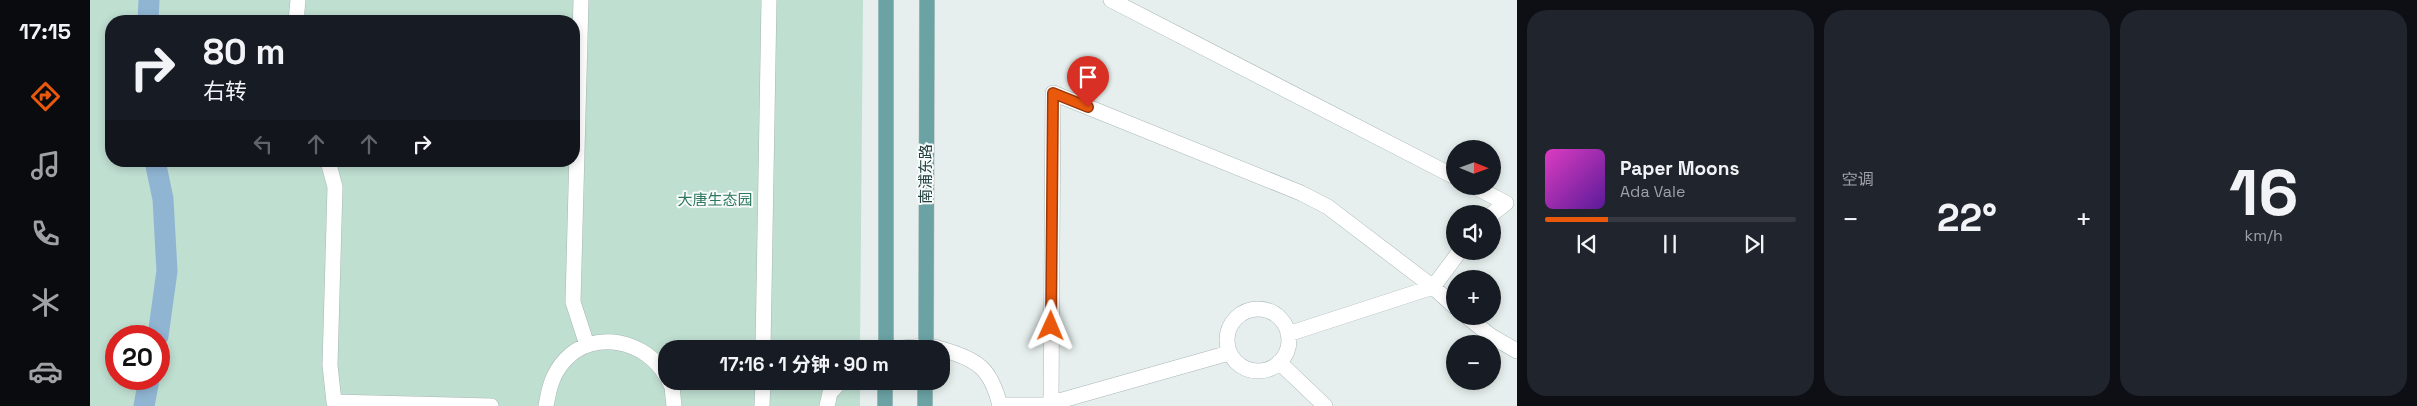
<!DOCTYPE html>
<html lang="zh">
<head>
<meta charset="utf-8">
<style>
	body { margin:0; font-family:"Space Grotesk","Noto Sans SC",sans-serif; background:#20242c; color:#f1f3f6; height:100vh; display:flex; flex-direction:column; font-size:19px; white-space:nowrap }
	* { box-sizing:border-box; margin:0 }
	p { font-size:16px; color:#9ea1a6 }
	.icon { flex:none; width:28px; height:28px; fill:none; stroke:currentColor; stroke-width:2; stroke-linecap:round; stroke-linejoin:round }
	.map { position:relative; flex:1; overflow:hidden }
	.details { display:flex; flex-direction:column; gap:10px; padding:10px; background:#0d0f14; width:900px }
	.details>* { flex:none }
	.top-card { position:absolute; left:15px; top:15px; width:475px; height:152px; border-radius:20px; box-shadow:0 2px 8px #0003; background:#171b24; color:#f1f3f6; overflow:hidden }
	.needle { width:32px; rotate:91deg }
	.tools { position:absolute; left:1356px; top:140px; display:grid; gap:10px }
	.tools a { display:grid; place-items:center; width:55px; height:55px; border-radius:50%; background:#171b24; box-shadow:0 2px 8px #0003; font-size:25px }
	.speed { position:absolute; left:15px; top:325px; display:flex; gap:10px; font-size:25px; font-weight:700; text-align:center }
	.speed>* { display:grid; place-content:center; width:65px; height:65px; border-radius:50%; background:#171b24; box-shadow:0 2px 8px #0003; line-height:1 }
	.speed .limit { border:8px solid #d22; background:#fff; color:#111 }
	.pin { position:absolute; display:grid; place-items:center; width:42px; height:42px; color:#fff; margin:-51px -21px; border-radius:50% 50% 50% 0; rotate:-45deg; box-shadow:0 0 5px #0007 }
	.pin .icon { rotate:45deg }
	.me { position:absolute; width:55px; margin:-28px; rotate:1deg; stroke-linejoin:round; filter:drop-shadow(0 0 4px #0008) }
	.turn { display:flex; align-items:center; gap:18px; height:105px; padding:0 15px; font-size:22px }
	.turn .icon { width:65px; height:65px; stroke-width:2.5 }
	.turn b { display:block; font-size:35px; line-height:42px }
	.lanes { display:flex; align-items:center; height:48px; padding:0 15px; background:#0003; justify-content:center; gap:25px; direction:ltr }
	.lanes .off { opacity:.35 }
	.big { font-size:38px; font-weight:700; line-height:1.1 }
	.details .widget { flex:1; display:flex; flex-direction:column; justify-content:center; gap:8px; min-width:0; padding:0 18px; border-radius:20px; background:#20242c }
	.details .dial { align-items:center; gap:0 }
	.dial b { font-size:65px; line-height:1 }
	.song { display:flex; align-items:center; gap:15px }
	.cover { width:60px; height:60px; border-radius:8px; background:linear-gradient(135deg,hsl(310 70% 55%),hsl(270 70% 35%)) }
	.played { height:5px; border-radius:2px; background:linear-gradient(90deg,#ea580c 25%,#363941 25%) }
	.keys { display:flex; justify-content:space-around; direction:ltr }
	.heat { display:flex; justify-content:space-between; align-items:center; font-size:28px; direction:ltr }
	.details .tiles { flex:1; display:grid; gap:10px; grid-template-columns:repeat(3,1fr) }
	.trip { position:absolute; left:568px; top:340px; width:292px; height:50px; border-radius:20px; background:#171b24; box-shadow:0 2px 8px #0003; font-weight:700; line-height:50px; text-align:center }
	main { display:flex; flex:1; min-height:0 }
	.tab-bar { display:flex; flex-direction:column; width:90px; justify-content:space-around; align-items:center; background:#090b0e; color:#9ea1a6 }
	.tab-bar .icon { width:35px; height:35px }
	.tab-bar .active { color:#ea580c }
	.tab-bar b { font-size:22px; color:#f1f3f6 }
	.map>svg:first-child { display:block }
	.green { fill:#bfdfd1; fill-rule:evenodd }
	.lines { fill:none; stroke-linecap:round; stroke-linejoin:round }
	.canal { stroke:#8fb5d3; stroke-width:21 }
	.minor-casing { stroke:#a8b7b6; stroke-width:16 }
	.major-casing { stroke:#c2caca; stroke-width:16 }
	.minor { stroke:#fff; stroke-width:15 }
	.major { stroke:#6ba2a4; stroke-width:15 }
	.route-casing { stroke:#983908; stroke-width:12 }
	.route { stroke:#ea580c; stroke-width:9 }
	.labels { text-anchor:middle; stroke-width:4; stroke-linejoin:round; paint-order:stroke }
	.street-label { font-size:15px; fill:#244141; stroke:#f7fbfa }
	.park-label { font-size:15px; fill:#2e7860; stroke:#f7fbfa }
</style>
</head>
<body>
<main>
<nav class="tab-bar">
<b>17:15</b>
<svg class="icon active" aria-label="directions" viewBox="0 0 24 24"><path d="M12 3l9 9-9 9-9-9zM9 14v-3h6M13 9l2 2-2 2"/></svg>
<svg class="icon" aria-label="music" viewBox="0 0 24 24"><path d="M9 18V5l10-2v13"/><circle cx="6" cy="18" r="3"/><circle cx="16" cy="16" r="3"/></svg>
<svg class="icon" aria-label="phone" viewBox="0 0 24 24"><path d="M5 4h4l2 5-3 2q2 4 5 5l2-3 5 2v4C11 20 4 13 5 4z"/></svg>
<svg class="icon" aria-label="climate" viewBox="0 0 24 24"><path d="M12 3v18M4 7l16 10M4 17L20 7"/></svg>
<svg class="icon" aria-label="car" viewBox="0 0 24 24"><path d="M5 17H2v-5l4-1 3-4h7l3 4 3 1v5h-3M9 17h6M6 11h13"/><circle cx="7" cy="17" r="2"/><circle cx="17" cy="17" r="2"/></svg>
</nav>
<div class="map">
<svg width="1427" height="406" viewBox="0 0 1427 406">
	<rect width="100%" height="100%" fill="#e6efed"/>
	<!-- green -->
	<path class="green" d="M0,0h773l-3,349h-194v32h194v25h-770zM21,21h463v140h-463zM26,336h43v43h-43z"/>
	<g class="lines">
		<!-- canal -->
		<path class="canal" d="M58,21l1,-21
			M65,161l8,38 4,72 -9,65
			M54,406l5,-27"/>
		<defs>
			<path id="minor" d="M491,0l-8,302 14,43
				M1021,0l344,177
				M206,21l2,-21
				M238,161l7,26 -5,178 4,37 157,4
				M1383,186l33,17 -14,11
				M1137 340a31 31 0 1 1 62 0a31 31 0 1 1-62 0Z
				M1376,316l25,20 26,15
				M1198,334l145,-47 27,-36
				M673,349l6,-349
				M800,349l36,-3 12,2
				M851,349c36,10 50,19 59,57
				M1189,362l46,44
				M579,381l3,6 2,19
				M961,403l2,-310 248,100 27,14 105,80 22,20
				M910,405h45l184,-52
				M456,406c3,-17 6,-32 19,-46 29,-32 82,-19 101,16
				M672,406l1,-25
				M737,406l3,-13 11,-12"/>
			<path id="major" d="M796,349v-349
				M836,349l1,-349
				M795,406v-25
				M835,406v-25"/>
		</defs>
		<!-- minor casing -->
		<use href="#minor" class="minor-casing"/>
		<!-- major casing -->
		<use href="#major" class="major-casing"/>
		<!-- minor -->
		<use href="#minor" class="minor"/>
		<!-- major -->
		<use href="#major" class="major"/>
	</g>
	<g class="lines">
		<defs>
			<path id="route" d="M961,326l2,-233 35,14"/>
		</defs>
		<!-- route casing -->
		<use href="#route" class="route-casing"/>
		<!-- route -->
		<use href="#route" class="route"/>
	</g>
	<g class="labels">
		<!-- street labels -->
		<g class="street-label">
			<text transform="translate(836 174) rotate(-90)" y="5">南浦东路</text>
		</g>
		<!-- park labels -->
		<g class="park-label">
			<text x="625" y="205">大唐生态园</text>
		</g>
	</g>
</svg>
<div class="tools">
<a><svg class="needle" viewBox="-14 -14 28 28"><path d="M0-13l5 13h-10z" fill="#e53935"/><path d="M0 13l5-13h-10z" fill="#9ea1a6"/></svg></a>
<a><svg class="icon" aria-label="sound" viewBox="0 0 24 24"><path d="M4 9h4l5-4v14l-5-4H4zM17 9q2 3 0 6"/></svg></a>
<a>+</a>
<a>−</a>
</div>
<div class="speed"><div class="limit">20</div></div>
<div class="pin" style="left:998px;top:107px;background:#d93025"><svg class="icon" aria-label="arrive" viewBox="0 0 24 24"><path d="M6 21V4h12l-3 4 3 4H6"/></svg></div>
<svg class="me" style="left:961px;top:326px" viewBox="-20 -20 40 40"><path d="M0-17L14 15 0 8-14 15z" fill="#ea580c" stroke="#fff" stroke-width="4"/></svg>
<div class="trip">17:16 · 1 分钟 · 90 m</div>
<div class="top-card">
<div class="turn"><svg class="icon" aria-label="right" viewBox="0 0 24 24"><path d="M7 20v-9h11M14 6l5 5-5 5"/></svg><div><b>80 m</b>右转</div></div>
<div class="lanes"><svg class="icon off" aria-label="left" viewBox="0 0 24 24"><path d="M17 20v-9H6M10 6l-5 5 5 5"/></svg><svg class="icon off" aria-label="ahead" viewBox="0 0 24 24"><path d="M12 20V5M6 11l6-6 6 6"/></svg><svg class="icon off" aria-label="ahead" viewBox="0 0 24 24"><path d="M12 20V5M6 11l6-6 6 6"/></svg><svg class="icon" aria-label="right" viewBox="0 0 24 24"><path d="M7 20v-9h11M14 6l5 5-5 5"/></svg></div>
</div>
</div>
<section class="details">
<div class="tiles">
<div class="widget">
<div class="song"><i class="cover"></i><div><b>Paper Moons</b><p>Ada Vale</p></div></div>
<div class="played"></div>
<div class="keys"><svg class="icon" aria-label="previous" viewBox="0 0 24 24"><path d="M18 5L8 12l10 7zM5 5v14"/></svg><svg class="icon" aria-label="pause" viewBox="0 0 24 24"><path d="M8 5v14M16 5v14"/></svg><svg class="icon" aria-label="next" viewBox="0 0 24 24"><path d="M6 5l10 7-10 7zM19 5v14"/></svg></div>
</div>
<div class="widget"><p>空调</p>
<div class="heat"><a>−</a><b class="big">22°</b><a>+</a></div>
</div>
<div class="widget dial"><b>16</b><p>km/h</p></div>
</div>
</section>
</main>
</body>
</html>
